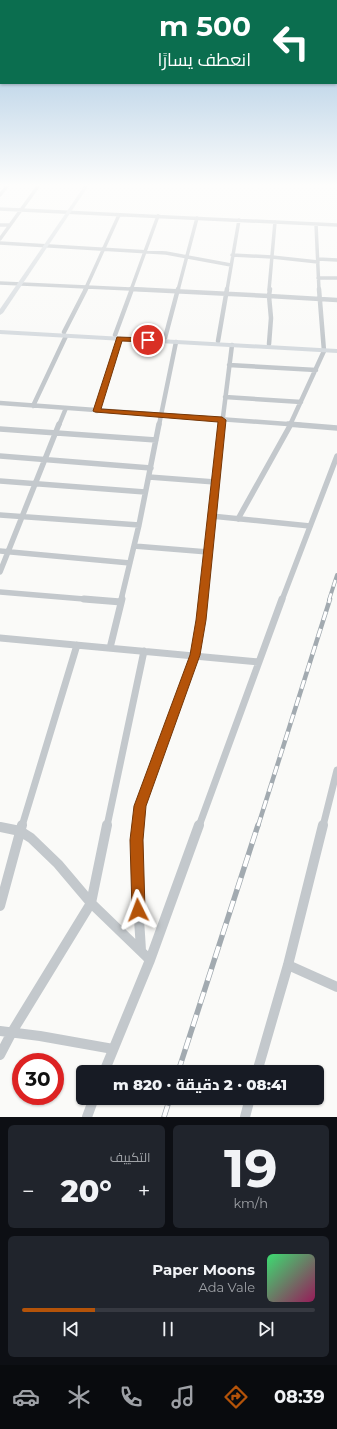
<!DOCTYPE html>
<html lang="ar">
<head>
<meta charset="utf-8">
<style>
	body { margin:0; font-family:Montserrat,Cairo,sans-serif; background:#20242c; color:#f1f3f6; direction:rtl; height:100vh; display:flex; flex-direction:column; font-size:15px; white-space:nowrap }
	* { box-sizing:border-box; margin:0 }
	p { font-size:13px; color:#9ea1a6 }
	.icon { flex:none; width:22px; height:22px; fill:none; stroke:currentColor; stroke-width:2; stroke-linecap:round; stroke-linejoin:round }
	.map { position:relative; height:1117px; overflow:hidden; direction:ltr }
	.details { display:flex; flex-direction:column; gap:8px; padding:8px; background:#0d0f14; flex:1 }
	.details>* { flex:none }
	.banner { position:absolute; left:0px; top:0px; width:337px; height:84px; box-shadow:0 1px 3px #0004; direction:rtl; background:#0b6e4f; color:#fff; overflow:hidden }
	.speed { position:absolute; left:12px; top:1053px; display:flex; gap:8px; font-size:20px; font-weight:700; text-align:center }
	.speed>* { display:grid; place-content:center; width:52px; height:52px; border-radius:50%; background:#171b24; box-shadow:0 1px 3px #0004; line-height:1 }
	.speed .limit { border:6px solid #d22; background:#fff; color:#111 }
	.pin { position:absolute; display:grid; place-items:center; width:34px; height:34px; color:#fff; margin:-17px; border:2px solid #fff; border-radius:50%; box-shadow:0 1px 4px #0007 }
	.me { position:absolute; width:44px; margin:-22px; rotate:357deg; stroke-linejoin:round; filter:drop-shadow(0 0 3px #0008) }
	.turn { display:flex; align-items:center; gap:14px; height:84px; padding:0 20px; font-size:18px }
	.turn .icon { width:52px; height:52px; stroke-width:2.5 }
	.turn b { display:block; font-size:28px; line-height:34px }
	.big { font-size:30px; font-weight:800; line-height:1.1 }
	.details .widget { flex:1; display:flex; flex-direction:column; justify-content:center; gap:6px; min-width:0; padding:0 14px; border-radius:6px; background:#20242c }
	.details .dial { align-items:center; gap:0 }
	.dial b { font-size:52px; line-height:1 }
	.song { display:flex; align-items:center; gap:12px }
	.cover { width:48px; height:48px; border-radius:6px; background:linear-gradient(135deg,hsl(140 70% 55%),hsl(330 70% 35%)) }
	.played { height:4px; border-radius:2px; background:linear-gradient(90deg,#b45309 25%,#363941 25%) }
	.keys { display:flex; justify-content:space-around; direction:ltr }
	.heat { display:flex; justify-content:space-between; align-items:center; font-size:22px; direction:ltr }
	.details .tiles { flex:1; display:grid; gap:8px; grid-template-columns:1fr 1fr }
	.widget:last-child { grid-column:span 2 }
	.trip { position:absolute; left:76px; top:1065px; width:248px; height:40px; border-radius:6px; background:#171b24; box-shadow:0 1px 3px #0004; font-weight:800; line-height:40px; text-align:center; direction:rtl }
	.tabs { display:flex; height:64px; justify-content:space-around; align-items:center; background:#090b0e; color:#9ea1a6 }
	.tabs .icon { width:28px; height:28px }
	.tabs .selected { color:#b45309 }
	.tabs b { font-size:18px; color:#f1f3f6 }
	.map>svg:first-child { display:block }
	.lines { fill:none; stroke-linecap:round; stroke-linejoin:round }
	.street-far4 { stroke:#c3c8cc; stroke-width:3.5 }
	.street-far3 { stroke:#c3c8cc; stroke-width:4.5 }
	.street-far2 { stroke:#c3c8cc; stroke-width:5.5 }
	.street-far1 { stroke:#c3c8cc; stroke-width:7 }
	.street { stroke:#c3c8cc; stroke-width:10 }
	.secondary { fill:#d6dbdf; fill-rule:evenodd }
	.primary { fill:#d6dbdf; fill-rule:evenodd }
	.rail-far2-casing { stroke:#a2aab0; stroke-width:4 }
	.rail-far1-casing { stroke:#a2aab0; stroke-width:4.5 }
	.rail-casing { stroke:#a2aab0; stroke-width:5.5 }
	.rail-far2 { stroke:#fff; stroke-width:2.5; stroke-dasharray:7; stroke-linecap:butt }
	.rail-far1 { stroke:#fff; stroke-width:3; stroke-dasharray:9; stroke-linecap:butt }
	.rail { stroke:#fff; stroke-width:4; stroke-dasharray:12; stroke-linecap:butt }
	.route { fill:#b45309; stroke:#753606 }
</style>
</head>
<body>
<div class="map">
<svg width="337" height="1117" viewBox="0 0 337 1117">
	<rect width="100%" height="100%" fill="#fafaf8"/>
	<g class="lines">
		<!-- street-far4 -->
		<path class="street-far4" d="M0,195l8,-10
			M0,209l337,16
			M316,224l3,66
			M0,225h10
			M0,239l39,-54
			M0,243l166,10 65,12
			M232,255l40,2 46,5
			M318,259l19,1
			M318,278h19
			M0,283l152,7
			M85,290l34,-75
			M131,290l27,-74
			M178,290l19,-72
			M227,290l12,-70
			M269,290l6,-68"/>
		<!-- street-far3 -->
		<path class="street-far3" d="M131,289l138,7 2,22 -2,26
			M270,289l-1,7 68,4
			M64,332l22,-43
			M115,335l17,-46
			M165,338l13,-49
			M218,341l9,-52
			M229,365l87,5
			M225,397l76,5
			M0,403l301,22
			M33,406l33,-70
			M97,411l23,-72
			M59,425l7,-17
			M159,425l17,-83
			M222,425l10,-80
			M290,425l34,-74 -5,-62"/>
		<!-- street-far2 -->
		<path class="street-far2" d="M288,424l49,4
			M0,429l156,11
			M0,456l151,12
			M149,477l66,5
			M0,481l145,11
			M0,515l139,10
			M211,516l99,10
			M238,519l53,-95
			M134,546l74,6
			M0,551l130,12
			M0,572l59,-148
			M0,592l96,8
			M121,600l18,-75 20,-101
			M203,600l19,-176
			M282,600l55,-144"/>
		<!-- street-far1 -->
		<path class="street-far1" d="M84,599l37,3
			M0,638l258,24
			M110,648l12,-49
			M22,826l55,-181
			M107,826l37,-175
			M138,826l2,-19 55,-152 8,-56
			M199,826l83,-227
			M323,826l14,-56"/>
		<!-- street -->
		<path class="street" d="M138,825c-5,41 1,84 3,126
			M0,827l20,4 11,7 27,26 33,39 59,57
			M0,906l22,-81
			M288,965l49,22
			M0,1031l40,5 73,13
			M0,1055l12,-23 79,-129 16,-78
			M104,1072l46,-112 49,-135
			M257,1072l31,-107 35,-140
			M87,1117l7,-19
			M245,1117l5,-19"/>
		<!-- secondary -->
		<path class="secondary" d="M85,185h4l-86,128 -3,2v-6z"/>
		<!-- primary -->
		<path class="primary" d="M0,330l337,19v4l-337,-19z"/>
		<defs>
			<path id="rail-far2" d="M329,600l8,-25"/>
			<path id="rail-far1" d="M258,826l72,-227"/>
			<path id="rail" d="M178,1072l80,-247
				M164,1117l6,-19"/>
		</defs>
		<!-- rail-far2 casing -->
		<use href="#rail-far2" class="rail-far2-casing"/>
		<!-- rail-far1 casing -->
		<use href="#rail-far1" class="rail-far1-casing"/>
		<!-- rail casing -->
		<use href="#rail" class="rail-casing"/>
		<!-- rail-far2 -->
		<use href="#rail-far2" class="rail-far2"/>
		<!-- rail-far1 -->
		<use href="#rail-far1" class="rail-far1"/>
		<!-- rail -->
		<use href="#rail" class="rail"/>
	</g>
	<!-- sky -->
	<linearGradient id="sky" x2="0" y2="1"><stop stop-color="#96bcdc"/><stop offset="0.54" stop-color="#fdfdfc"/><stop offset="1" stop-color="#fdfdfc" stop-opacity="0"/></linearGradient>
	<rect width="337" height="342" fill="url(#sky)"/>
	<!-- route -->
	<path class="route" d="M117,337l31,1 3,2 -3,2 -26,-1 -21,68 121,8 4,3 -20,200 -6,35 -54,151 -3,34 2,70 -2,4 -5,2 -4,-2 -2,-4 -2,-70 4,-34 56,-151 6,-35 22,-198 -123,-10 -2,-1z"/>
</svg>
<div class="speed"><div class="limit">30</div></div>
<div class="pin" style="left:148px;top:340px;background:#d93025"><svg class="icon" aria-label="arrive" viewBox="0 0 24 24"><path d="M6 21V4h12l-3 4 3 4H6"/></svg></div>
<svg class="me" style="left:138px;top:910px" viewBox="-20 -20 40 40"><path d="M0-17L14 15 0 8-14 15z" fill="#b45309" stroke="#fff" stroke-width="4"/></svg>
<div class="trip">08:41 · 2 دقيقة · 820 m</div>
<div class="banner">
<div class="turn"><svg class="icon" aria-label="left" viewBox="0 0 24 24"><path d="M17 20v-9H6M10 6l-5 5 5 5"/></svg><div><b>500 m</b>انعطف يسارًا</div></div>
</div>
</div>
<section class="details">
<div class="tiles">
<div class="widget dial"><b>19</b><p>km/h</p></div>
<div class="widget"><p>التكييف</p>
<div class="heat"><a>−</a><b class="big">20°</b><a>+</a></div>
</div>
<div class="widget">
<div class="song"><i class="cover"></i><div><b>Paper Moons</b><p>Ada Vale</p></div></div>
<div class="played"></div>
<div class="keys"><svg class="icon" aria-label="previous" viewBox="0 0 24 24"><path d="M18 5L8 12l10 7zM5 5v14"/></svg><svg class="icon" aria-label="pause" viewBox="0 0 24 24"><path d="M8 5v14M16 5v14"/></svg><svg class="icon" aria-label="next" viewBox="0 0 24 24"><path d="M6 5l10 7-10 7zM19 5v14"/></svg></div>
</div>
</div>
</section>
<nav class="tabs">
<b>08:39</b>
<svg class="icon selected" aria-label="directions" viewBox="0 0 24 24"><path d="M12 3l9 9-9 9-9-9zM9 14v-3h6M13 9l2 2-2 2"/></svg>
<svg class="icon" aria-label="music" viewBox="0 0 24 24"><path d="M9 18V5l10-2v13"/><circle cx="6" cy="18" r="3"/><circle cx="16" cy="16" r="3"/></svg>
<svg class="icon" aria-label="phone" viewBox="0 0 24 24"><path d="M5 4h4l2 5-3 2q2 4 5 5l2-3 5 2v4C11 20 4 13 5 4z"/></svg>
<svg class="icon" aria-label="climate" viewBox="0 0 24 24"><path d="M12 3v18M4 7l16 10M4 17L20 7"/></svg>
<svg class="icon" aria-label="car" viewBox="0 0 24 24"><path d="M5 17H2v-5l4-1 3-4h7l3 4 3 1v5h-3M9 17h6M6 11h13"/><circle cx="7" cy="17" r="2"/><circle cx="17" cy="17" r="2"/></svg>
</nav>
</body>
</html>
